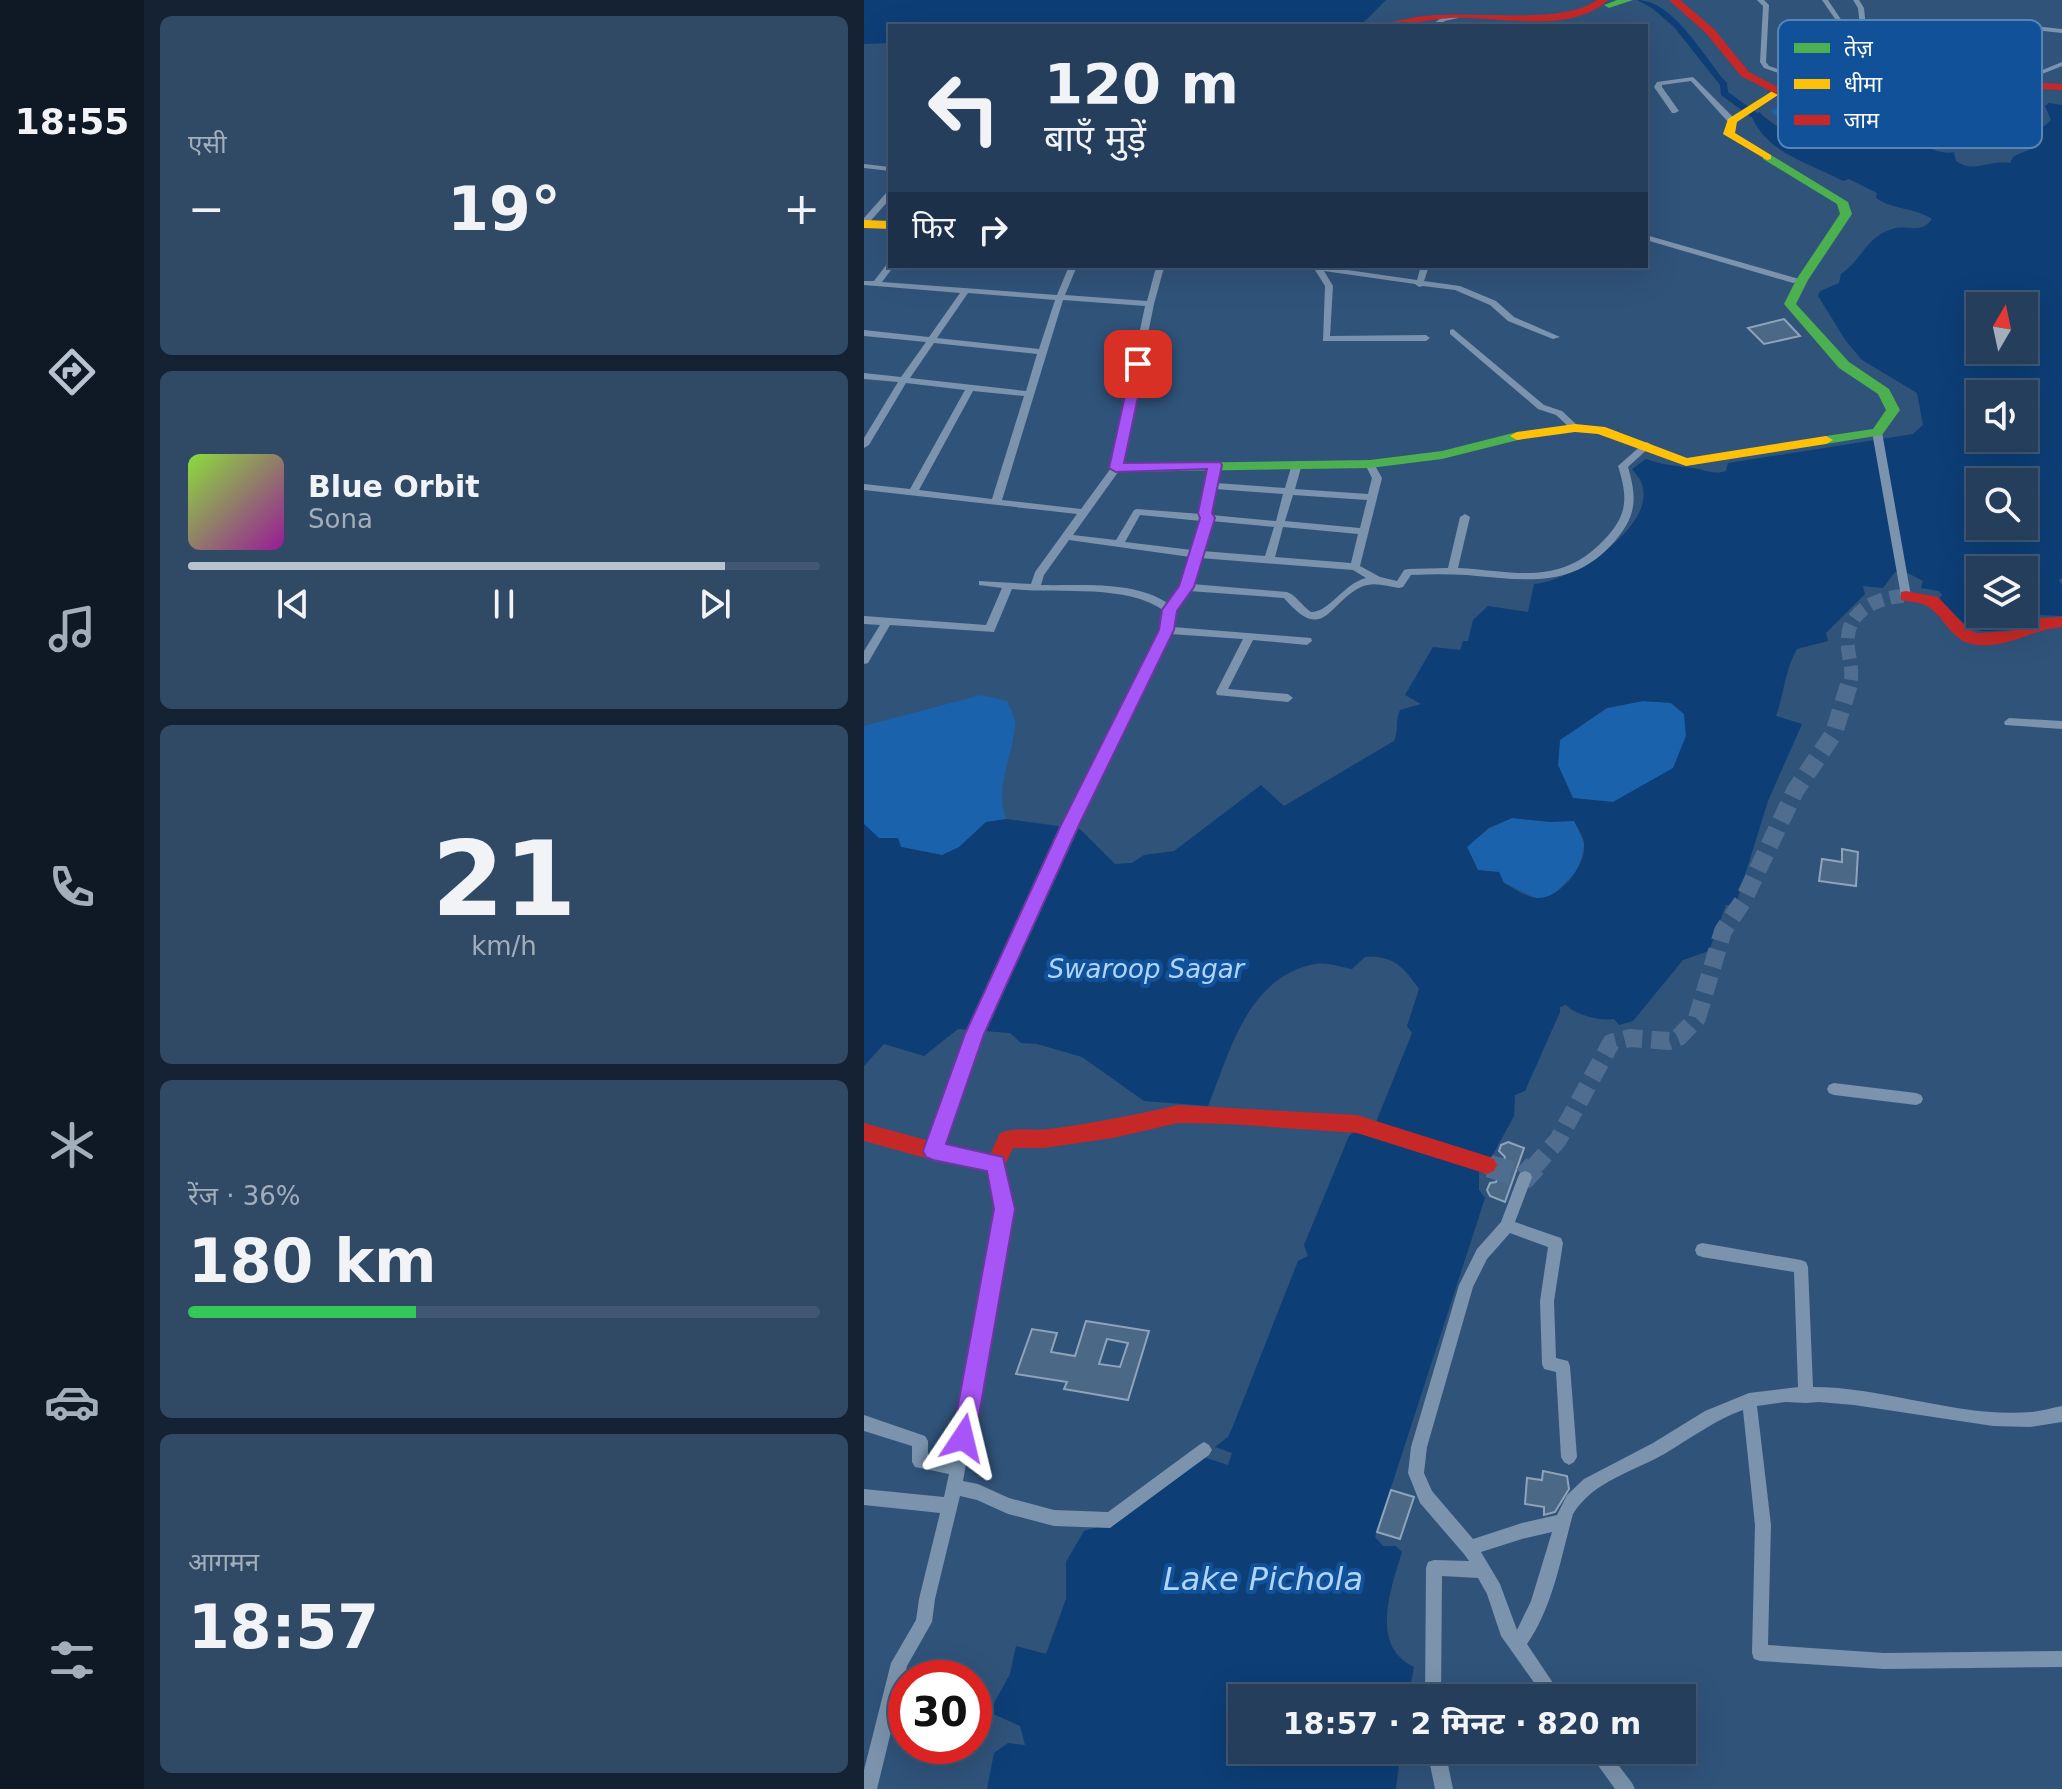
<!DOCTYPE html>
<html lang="hi">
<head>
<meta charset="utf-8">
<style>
	body { margin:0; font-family:"DejaVu Sans","Noto Sans Devanagari",sans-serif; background:#304965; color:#f1f3f6; height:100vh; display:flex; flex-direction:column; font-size:30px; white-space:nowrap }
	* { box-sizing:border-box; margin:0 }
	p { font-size:26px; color:#a3aebb }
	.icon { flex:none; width:44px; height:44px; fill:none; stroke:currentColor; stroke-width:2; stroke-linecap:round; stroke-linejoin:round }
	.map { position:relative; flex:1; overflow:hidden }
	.drawer { display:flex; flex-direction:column; gap:16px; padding:16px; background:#142233; width:720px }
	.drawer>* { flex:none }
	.top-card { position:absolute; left:24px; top:24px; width:760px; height:244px; border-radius:0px; box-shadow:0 8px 32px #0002,0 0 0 2px #415772; background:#243e5c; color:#f1f3f6; overflow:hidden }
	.needle { width:52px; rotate:9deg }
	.buttons { position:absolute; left:1102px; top:292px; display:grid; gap:16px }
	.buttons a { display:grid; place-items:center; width:72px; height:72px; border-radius:0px; background:#243e5c; box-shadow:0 8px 32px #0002,0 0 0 2px #415772; font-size:40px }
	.speed { position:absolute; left:24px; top:1660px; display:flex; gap:16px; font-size:40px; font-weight:700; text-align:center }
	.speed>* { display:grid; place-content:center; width:104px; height:104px; border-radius:50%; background:#243e5c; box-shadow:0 8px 32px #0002,0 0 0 2px #415772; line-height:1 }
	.speed .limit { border:12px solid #d22; background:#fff; color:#111 }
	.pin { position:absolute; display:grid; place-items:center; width:68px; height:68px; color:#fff; margin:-34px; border-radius:16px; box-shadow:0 4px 12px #0006 }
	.me { position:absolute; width:88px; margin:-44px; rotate:10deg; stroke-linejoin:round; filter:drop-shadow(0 0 6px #0008) }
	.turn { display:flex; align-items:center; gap:28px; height:168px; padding:0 24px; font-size:36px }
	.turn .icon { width:104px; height:104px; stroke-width:2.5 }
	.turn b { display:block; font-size:56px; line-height:68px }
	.then { display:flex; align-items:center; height:76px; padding:0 24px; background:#0003; gap:16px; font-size:30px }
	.big { font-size:60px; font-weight:700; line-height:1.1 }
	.drawer .widget { flex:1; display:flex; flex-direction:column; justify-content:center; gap:12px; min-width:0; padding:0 28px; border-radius:12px; background:#304965 }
	.drawer .dial { align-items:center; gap:0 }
	.dial b { font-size:104px; line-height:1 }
	.song { display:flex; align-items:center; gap:24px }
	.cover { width:96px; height:96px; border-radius:12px; background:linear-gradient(135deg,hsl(90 70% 55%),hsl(300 70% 35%)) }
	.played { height:8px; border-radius:4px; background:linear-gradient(90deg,#b7c3d0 85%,#415772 85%) }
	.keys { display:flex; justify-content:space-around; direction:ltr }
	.heat { display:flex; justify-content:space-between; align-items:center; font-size:44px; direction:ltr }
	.charge { height:12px; border-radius:6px; background:linear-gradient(90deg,#34c759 36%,#415772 0) }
	.trip { position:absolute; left:364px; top:1684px; width:468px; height:80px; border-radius:0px; background:#243e5c; box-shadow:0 8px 32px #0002,0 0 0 2px #415772; font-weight:700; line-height:80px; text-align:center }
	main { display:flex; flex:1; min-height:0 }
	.dock { display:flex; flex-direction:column; width:144px; justify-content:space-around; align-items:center; background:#0e1925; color:#a3aebb }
	.dock .icon { width:56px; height:56px }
	.dock .selected { color:#b7c3d0 }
	.dock b { font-size:36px; color:#f1f3f6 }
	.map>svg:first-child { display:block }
	.green { fill:#1b62ad }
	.water { fill:#0d3e76; fill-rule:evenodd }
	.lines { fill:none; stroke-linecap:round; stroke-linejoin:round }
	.canal { fill:#0d3e76; fill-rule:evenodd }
	.building { fill:#4b6887; stroke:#8fa3ba; stroke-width:2; fill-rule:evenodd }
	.secondary-tunnel-far2 { stroke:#4f6d8e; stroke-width:14; stroke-dasharray:14 7; stroke-linecap:butt }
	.secondary-tunnel-far1 { stroke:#4f6d8e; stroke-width:18; stroke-dasharray:18 9; stroke-linecap:butt }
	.secondary-tunnel { stroke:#4f6d8e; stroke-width:23; stroke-dasharray:23 12; stroke-linecap:butt }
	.street { fill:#7b93ad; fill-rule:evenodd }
	.fast { fill:#4caf50; fill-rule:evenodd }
	.slow { fill:#ffc107; fill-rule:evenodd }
	.jam { fill:#c62828; fill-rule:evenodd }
	.route { fill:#a855f7; stroke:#6d37a1; stroke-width:2 }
	.labels { text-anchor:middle; stroke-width:8; stroke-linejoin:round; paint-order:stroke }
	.water-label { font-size:26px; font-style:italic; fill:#b0d5fb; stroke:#11519a }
	.near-water-label { font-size:32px; font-style:italic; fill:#b0d5fb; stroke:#11519a }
	.key { fill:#11519a; stroke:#5885b8; stroke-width:2 }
	.key-label { font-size:22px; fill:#fff }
</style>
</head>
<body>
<main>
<nav class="dock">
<b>18:55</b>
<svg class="icon selected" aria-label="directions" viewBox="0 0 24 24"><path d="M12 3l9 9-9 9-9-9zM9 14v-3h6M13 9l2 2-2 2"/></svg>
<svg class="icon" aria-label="music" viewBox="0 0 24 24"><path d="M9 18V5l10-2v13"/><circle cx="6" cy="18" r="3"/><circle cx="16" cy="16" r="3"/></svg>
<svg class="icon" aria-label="phone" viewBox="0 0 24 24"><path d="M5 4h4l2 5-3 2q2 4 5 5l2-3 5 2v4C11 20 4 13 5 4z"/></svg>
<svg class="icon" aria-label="climate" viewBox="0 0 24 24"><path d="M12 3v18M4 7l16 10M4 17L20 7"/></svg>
<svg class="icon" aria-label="car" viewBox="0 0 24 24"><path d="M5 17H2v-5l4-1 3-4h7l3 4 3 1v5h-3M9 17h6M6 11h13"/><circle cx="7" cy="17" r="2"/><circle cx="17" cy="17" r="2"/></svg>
<svg class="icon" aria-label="filters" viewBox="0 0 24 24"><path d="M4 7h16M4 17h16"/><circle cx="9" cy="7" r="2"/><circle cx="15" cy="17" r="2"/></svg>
</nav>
<section class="drawer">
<div class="widget"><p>एसी</p>
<div class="heat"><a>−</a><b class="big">19°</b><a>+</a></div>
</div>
<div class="widget">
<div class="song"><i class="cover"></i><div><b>Blue Orbit</b><p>Sona</p></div></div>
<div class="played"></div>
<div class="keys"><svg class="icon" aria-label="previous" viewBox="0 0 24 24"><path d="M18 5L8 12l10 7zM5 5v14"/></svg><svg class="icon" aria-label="pause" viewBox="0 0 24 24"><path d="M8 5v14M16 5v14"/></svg><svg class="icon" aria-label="next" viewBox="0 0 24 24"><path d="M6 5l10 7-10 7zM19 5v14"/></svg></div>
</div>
<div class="widget dial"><b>21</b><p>km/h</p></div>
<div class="widget"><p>रेंज · 36%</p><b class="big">180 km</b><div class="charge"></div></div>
<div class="widget"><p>आगमन</p><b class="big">18:57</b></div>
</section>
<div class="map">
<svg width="1198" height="1789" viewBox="0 0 1198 1789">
	<rect width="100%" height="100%" fill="#30537a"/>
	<!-- green -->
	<path class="green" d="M926,102l12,6 52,2 14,13 -11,1 13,19c-9,0 -9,-5 -17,-8 -8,-3 -18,1 -25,-2 -16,-5 -48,-7 -57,-23z
		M117,695l26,6c3,7 9,17 8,24 -2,33 -21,60 -9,94l-20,3 -27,26 -17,7 -41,-8 -3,-9h-19l-15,-14v-98z
		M779,701l28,2 13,11 2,22 -13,33 -60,33 -40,-4 -15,-33 2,-25 47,-32z
		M648,818l38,4 24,-2 10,24 -3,15 -6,14 -23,23 -16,2 -58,-28 -11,-24 22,-18z"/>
	<!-- water -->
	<path class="water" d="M0,0h522l-26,26h-470v17l-26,1z
		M1185,103l13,2v473l-3,2 3,5v31l-45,-2 3,15c-51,4 -44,7 -81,-30l3,-4 -3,-4 -18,-3 2,-7 -15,-8 -13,-1 -12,16 -20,-2 2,8 -39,39 2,8 -31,8c-12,20 -13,45 -21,67l26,8 -34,77 -32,103 -10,1 -17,46 -26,9 -50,61 -14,4 -5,-6c-15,2 -38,-4 -48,-14l-6,2v5l-35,79 -10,4 -1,21 -24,44 -114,-38 36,-89 -5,-7 12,-37c-15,-22 -26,-34 -54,-32l-13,12c-11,-2 -26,-7 -37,-5 -68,13 -85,88 -107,142l-64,-5 -62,-44 -45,-13 -16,-1 -11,-10 -52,-4 -34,27 -40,-12 -20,22v-242l15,14h19l3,9 41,8 17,-8 27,-25 20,-3 74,10 35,35 17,-1 12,-8 30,-4 87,-66 23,21 110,-65c5,-11 1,-20 6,-31l21,-6 -16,-9 28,-48 27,3 3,-9h5l5,-21 15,-14 40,6 6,-28c34,-1 123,-57 108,-99 -1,-6 -7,-12 -10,-16l14,-10c17,6 30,7 47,9 14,2 19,7 33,3l2,-8 185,-29 10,-9 -6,-32 -55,-33 -16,-19 -28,-45 2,-5 19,-8 2,-9c21,-14 24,-36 51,-45 15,-5 29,6 40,-10 -18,-12 -36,-8 -56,-21l1,-5 -28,-14 -6,2c-33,-18 -75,-27 -91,-64l7,-5c13,12 28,23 46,24v-6l7,-1 55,14 37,-7 1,4c15,3 36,16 49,12l2,9c18,13 35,-2 54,2l4,-7 24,-10 -7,-8 20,-18 -6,-14zM1116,306h44v44h-44zM1116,394h44v44h-44zM1116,482h44v44h-44zM1116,570h44v44h-44zM779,701l28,2 13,11 2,22 -13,32 -60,34 -40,-4 -15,-33 2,-25 47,-32zM648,818l38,4 24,-1c3,6 10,16 10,23 3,21 -25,55 -46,54 -11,0 -24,-10 -34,-15l-5,-11 -21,-2 -11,-23 22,-19z
		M491,1130l124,41v19l6,8 -110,339 8,9h13l6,6c-11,36 -33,94 12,115l-6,31h-166v52h159l-5,39h-409l7,-36 14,-10 17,2 -5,-19 -31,-14 21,-38 6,-28 30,8 20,-55v-37l18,-31 28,-8 91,-66 25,8 4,-12 -17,-6 13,-10 5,-11 65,-165 10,-5 -4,-11 45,-109z"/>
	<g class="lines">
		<!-- canal -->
		<path class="canal" d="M773,0c37,0 67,58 90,83l1,9 29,21v4h-6l-30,-22 -1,-10 -46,-58 -22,-19z"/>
	</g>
	<!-- building -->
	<path class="building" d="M920,319l16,17 -36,8 -16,-16z
		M978,849l16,3 -2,34 -37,-5 3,-22 20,3z
		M644,1142l16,6 -19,54 -15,-6 -3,-6 3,-7 6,-1 9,-25 -6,-6 2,-6z
		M222,1321l63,10 -21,69 -64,-11 3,-7 -51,-8 16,-45 25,4 -6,19 24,4zM243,1339l21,4 -8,24 -21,-3z
		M679,1471l24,5 2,13 -14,23 -11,3v-8l-19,-3 2,-26 15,2z
		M527,1490l23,7 -14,42 -23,-7z"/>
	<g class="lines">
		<!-- secondary-tunnel-far2 -->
		<path class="secondary-tunnel-far2" d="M987,680c2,-15 -5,-29 -3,-44 2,-28 35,-40 58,-40"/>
		<!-- secondary-tunnel-far1 -->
		<path class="secondary-tunnel-far1" d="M623,1165l8,3
			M669,1168l25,-28 53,-97 19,-5 39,3 10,-4 18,-19 26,-87 20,-30 52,-110 39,-58 17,-55"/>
		<!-- secondary-tunnel -->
		<path class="secondary-tunnel" d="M625,1166l36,11 10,-11"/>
		<!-- street -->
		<path class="street" d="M893,0h7l5,5 -3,57 3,4 63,21h102l4,2 -4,2h-103l-67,-23 -4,-6 3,-56z
			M958,0h6l22,33 8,5 3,-2 -3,-28 -5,-8h6l5,8 3,29 -4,4c26,20 59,10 88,18 13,4 35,17 46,25l-6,1 -43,-22 -56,-5 -28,-10 -18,-13z
			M592,15l3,2 -1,1 -13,3 -8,5h-7l11,-8z
			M1161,25l37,4v4l-37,-4 -43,3 -3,-2 3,-2z
			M1198,62v4l-48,19 -6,-1z
			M829,77l42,42v4h-6l-38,-42 -29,4v2l17,24 -4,2h-3l-18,-26 3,-5z
			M0,164l26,3v4l-26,-3z
			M23,192h3v7l-23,26h-3v-7z
			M782,235l153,44 1,2 -7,2 -147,-43z
			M23,264l7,2 -12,16 175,13 12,-29h8l-12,29 82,6 8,-30 4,-5h8l-4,5 -9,33 -33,164 -48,67 43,5 18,-30 3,-1 64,5 9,-49 5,-3 5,3 -4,18 69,5 7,-24 5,-3 5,3 -7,25 73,5 4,-16 -7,-14 5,-3 3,1 9,16 -22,88 20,11 17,4 7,-11 4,-1 40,-1 12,-51 5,-3 5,3 -12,51c57,3 101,19 146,-28 24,-25 24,-42 14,-74l26,-23 3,-1 5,3 -24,22c9,31 9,48 -13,74 -42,49 -91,39 -148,34 -19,-1 -37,-1 -56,0l-8,12 -4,1c-12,-2 -26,-7 -38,-1 -33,16 -37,58 -77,11l-95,-7 -14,19 -2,17 138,11 1,3 -5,4 -54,-5 -25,49 60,5 5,4 -5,4 -71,-7 -1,-3 27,-53 -73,-5 -94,191 -96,209 -39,113 60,12 11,50 -49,272 15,3 31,14 45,12 54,2 91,-67 5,-3 5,3 3,5 -3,5 -99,73 -56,-2 -46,-12 -31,-14 -17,-4 -25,103 -3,23 -25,44 -30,123h-13v-19l27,-107 25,-43 3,-21 21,-86 -76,-8v-16l80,8 5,-23 -34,-7 -3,-5v-16l-48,-15v-16l61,21 3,5v14l24,3 46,-249 -8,-41 -57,-11 -5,-2 -2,-4 42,-117 96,-209 98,-195 3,-19c-40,-28 -106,-17 -153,-22l-18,43 -104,-7 -22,38 -4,1v-13l16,-26 -16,-1v-8l122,9 16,-37 -23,-3v-4l52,3 4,-12 42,-58 -213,-24v-6l46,5 55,-99 -59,-7 -37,62 -5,3v-10l34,-56 -34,-3v-6l37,4 25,-35 -62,-6v-6l65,7 31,-44 -96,-8v-4h10zM104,293l87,7 -16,49 -102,-11zM199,300l82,6 -34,162 -30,41 -79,-9zM70,343l103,11 -11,37 -116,-13zM109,391l51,5 -32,103 -73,-9zM351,489l68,5 -7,27 -65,-6zM429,495l74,5 -7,28 -75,-7zM276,515l61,6 -9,29 -67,-8zM347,521l63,6 -9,29 -63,-5zM419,527l75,7 -7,29 -76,-6zM205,540l121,17 -9,30 -12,17c-35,-24 -88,-18 -128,-19l3,-10zM336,558l153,12 13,8c-23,6 -36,34 -55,34 -9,-6 -15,-17 -24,-20l-95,-8z
			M435,266h21l97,14 4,-14h8l-5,15 36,5 36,15 18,16 46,20 -7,2 -45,-18 -18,-16 -35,-15 -32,-4 -4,1 -4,-3 -91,-13 9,15 -3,50 96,-1 4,3 -4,3h-103l2,-55 -10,-16z
			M589,329l91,76 18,6 16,15v4h-6l-16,-15 -18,-6 -88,-75v-4z
			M1013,429l5,3 29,164 -5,3 -5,-3 -29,-164z
			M1145,718l53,3v8l-57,-4 -1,-3z
			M970,1083l82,10 5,2 2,4 -2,4 -5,2 -82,-10 -5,-2 -2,-4 2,-4z
			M661,1171l5,2 2,4 -17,45 46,16 2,5 -9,58 2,57 12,3 2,5 7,91 -3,5 -5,3 -5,-3 -3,-5 -5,-85 -12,-3 -2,-5 -2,-63 8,-54 -38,-14 -23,26 -14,28 -46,160 -3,26 8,18 41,48 49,-16 35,-8 10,-20 17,-16 69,-36 52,-32 44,-18 49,-6 -4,-115 -92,-15 -5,-2 -2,-5 2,-5 5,-2 99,17 5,2 2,5 5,120c73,0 145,31 218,25 11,-1 21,-4 31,-6v16l-32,5 -37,-1 -139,-21 -35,-3 -13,1 -20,-1 -29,4 14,119 -3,120 116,8 178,-2v16l-178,2 -124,-8 -6,-2 -2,-6 3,-128 -12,-115c-28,10 -52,28 -77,43 -31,18 -73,28 -93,61 -12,43 -20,93 -46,130l36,54h-18l-44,-62 -14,-42 -9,-16 -36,-2 -1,122h-16l1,-130 2,-6 6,-2 35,1 -5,-7 -44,-51 -12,-30 3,-26 48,-162 18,-36 24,-27 17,-45 2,-4zM688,1532l-21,69 -14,29 -17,-46 -19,-32 41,-13z
			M563,1750h18l8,39h-18z
			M723,1750h20l25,33 3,6h-20z"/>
		<!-- fast -->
		<path class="fast" d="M753,0h16l-24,8 -5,-3z
			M899,155h8l77,47 4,12 -44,66 -12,24 53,58 40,27 11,21 -18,25 -56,9 -7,-4 7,-4 47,-7 13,-19 -8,-16 -39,-26 -55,-64 12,-24 44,-66 -3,-10 -74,-45z
			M653,432l5,1v6l-80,20 -72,9 -254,4 -7,-4 7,-4 254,-4 72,-9z"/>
		<!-- slow -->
		<path class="slow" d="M910,90l4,1v4l-41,27 -2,11 36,22v4l-4,1 -44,-26 5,-15z
			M0,220l26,1v8l-26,-1z
			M711,424l30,3 82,31 139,-22 7,4 -7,4 -140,22 -88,-32 -23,-2 -58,8 -7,-4 7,-4z"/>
		<!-- jam -->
		<path class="jam" d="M733,0h11c-36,35 -111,16 -157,18 -23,1 -45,8 -68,8 8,-5 20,-6 29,-8 53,-11 145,10 185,-18z
			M805,0h11l34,29 35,43 40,21 54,8 146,-20 73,3v6l-73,-3 -146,20 -57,-8 -45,-23 -35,-43z
			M1042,591l32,6 30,32 8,4 36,-2 28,-13 22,-1v10c-30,2 -58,24 -90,17 -20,-4 -27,-25 -42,-36 -7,-6 -20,-6 -29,-8v-8z
			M314,1105l179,10 130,41 7,3 3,6 -3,6 -7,3 -130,-41 -128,-9 -51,-1 -65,15 -69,10h-31l-10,21 -7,3 -7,-3 -3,-6 14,-30c15,-6 33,-2 49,-4 44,-6 86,-14 129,-24z
			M0,1123l69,19 7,3 3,6 -3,6 -7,3 -69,-19z"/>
	</g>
	<!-- route -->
	<path class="route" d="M274,360l7,4 -21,99 96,-1 2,3 -10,48 3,5 -21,69 -17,24 -3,19 -95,195 -95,209 -38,110 57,13 12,52 -40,229 -4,8 -8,4 -8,-4 -3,-8 42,-229 -7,-38 -54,-11 -7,-3 -3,-6 42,-117 96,-209 98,-195 3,-20 17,-24 21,-68 -2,-5 9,-44 -91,3 -7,-4 23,-104z"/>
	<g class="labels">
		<!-- water labels -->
		<g class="water-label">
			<text x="282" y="978">Swaroop Sagar</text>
		</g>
		<!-- near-water labels -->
		<g class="near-water-label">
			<text x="399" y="1590">Lake Pichola</text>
		</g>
	</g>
	<!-- legend -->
	<rect x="914" y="20" width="264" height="128" rx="12" class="key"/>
	<rect x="930" y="43" width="36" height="10" fill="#4caf50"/>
	<rect x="930" y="79" width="36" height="10" fill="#ffc107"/>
	<rect x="930" y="115" width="36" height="10" fill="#c62828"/>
	<g class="key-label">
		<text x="980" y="56">तेज़</text>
		<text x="980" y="92">धीमा</text>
		<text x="980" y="128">जाम</text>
	</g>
</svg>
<div class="buttons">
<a><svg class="needle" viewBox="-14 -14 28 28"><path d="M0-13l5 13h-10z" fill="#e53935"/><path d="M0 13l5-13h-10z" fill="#a3aebb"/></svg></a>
<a><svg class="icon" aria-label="sound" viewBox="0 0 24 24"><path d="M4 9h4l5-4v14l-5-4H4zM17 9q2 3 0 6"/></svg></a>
<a><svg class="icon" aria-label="search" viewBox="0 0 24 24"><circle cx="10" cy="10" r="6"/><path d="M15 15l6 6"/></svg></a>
<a><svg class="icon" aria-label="layers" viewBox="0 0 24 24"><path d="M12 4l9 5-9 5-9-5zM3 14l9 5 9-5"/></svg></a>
</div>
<div class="speed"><div class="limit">30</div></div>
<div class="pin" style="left:274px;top:364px;background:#d93025"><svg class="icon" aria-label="arrive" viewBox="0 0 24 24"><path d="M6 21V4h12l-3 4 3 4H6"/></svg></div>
<svg class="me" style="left:99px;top:1438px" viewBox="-20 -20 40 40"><path d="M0-17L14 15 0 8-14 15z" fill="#a855f7" stroke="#fff" stroke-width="4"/></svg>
<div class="trip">18:57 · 2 मिनट · 820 m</div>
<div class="top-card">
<div class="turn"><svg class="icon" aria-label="left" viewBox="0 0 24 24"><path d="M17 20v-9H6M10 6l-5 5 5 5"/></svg><div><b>120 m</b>बाएँ मुड़ें</div></div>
<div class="then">फिर<svg class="icon" aria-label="right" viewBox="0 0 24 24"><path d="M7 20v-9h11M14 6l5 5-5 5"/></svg></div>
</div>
</div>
</main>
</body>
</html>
